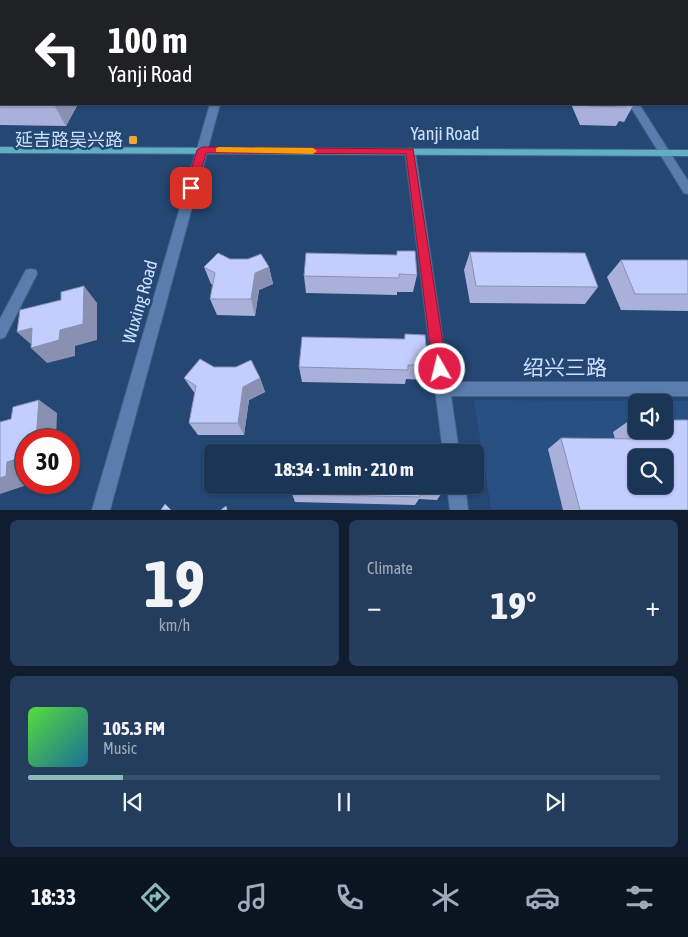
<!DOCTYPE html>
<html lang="en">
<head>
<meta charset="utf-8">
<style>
	body { margin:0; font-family:"Asap Condensed","Noto Sans SC",sans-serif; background:#243d5c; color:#f1f3f6; height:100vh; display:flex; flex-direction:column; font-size:19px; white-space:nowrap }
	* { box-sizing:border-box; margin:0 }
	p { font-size:16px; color:#a0abb9 }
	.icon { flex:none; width:28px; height:28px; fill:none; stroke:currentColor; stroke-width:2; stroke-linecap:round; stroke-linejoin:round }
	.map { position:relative; height:510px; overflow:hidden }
	.details { display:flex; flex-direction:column; gap:10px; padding:10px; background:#0f1d2f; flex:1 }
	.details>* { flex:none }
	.guide { position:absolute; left:0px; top:0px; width:689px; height:105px; box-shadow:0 1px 4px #0004,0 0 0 1px #39506c; background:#202124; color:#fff; overflow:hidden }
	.tools { position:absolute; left:628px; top:394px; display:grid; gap:10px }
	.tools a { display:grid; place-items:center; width:45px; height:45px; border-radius:8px; background:#1b3556; box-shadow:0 1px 4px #0004,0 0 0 1px #39506c; font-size:25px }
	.speed { position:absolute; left:15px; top:429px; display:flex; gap:10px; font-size:25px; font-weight:700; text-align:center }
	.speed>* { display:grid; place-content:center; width:65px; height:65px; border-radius:50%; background:#1b3556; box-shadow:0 1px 4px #0004,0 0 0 1px #39506c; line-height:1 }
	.speed .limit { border:8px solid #d22; background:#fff; color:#111 }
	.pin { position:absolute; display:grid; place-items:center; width:42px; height:42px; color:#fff; margin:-21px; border-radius:10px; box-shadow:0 2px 8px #0006 }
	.me { position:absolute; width:55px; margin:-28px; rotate:352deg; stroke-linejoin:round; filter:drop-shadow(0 0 4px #0008) }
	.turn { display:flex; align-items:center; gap:18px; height:105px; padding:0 25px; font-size:22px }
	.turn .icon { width:65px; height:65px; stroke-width:2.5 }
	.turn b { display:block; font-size:35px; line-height:42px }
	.big { font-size:38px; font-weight:700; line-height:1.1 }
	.details .tile { flex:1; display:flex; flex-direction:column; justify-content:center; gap:8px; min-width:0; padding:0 18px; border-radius:8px; background:#243d5c }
	.details .dial { align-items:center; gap:0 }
	.dial b { font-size:65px; line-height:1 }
	.song { display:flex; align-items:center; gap:15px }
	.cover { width:60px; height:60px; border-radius:8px; background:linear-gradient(135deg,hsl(110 70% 55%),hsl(200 70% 35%)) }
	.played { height:5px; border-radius:2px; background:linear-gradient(90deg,#8bbbb9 15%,#39506c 15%) }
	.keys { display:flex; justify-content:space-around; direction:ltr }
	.heat { display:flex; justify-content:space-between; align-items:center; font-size:28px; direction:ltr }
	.details .tiles { flex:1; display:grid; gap:10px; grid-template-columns:1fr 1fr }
	.tile:last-child { grid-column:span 2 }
	.trip { position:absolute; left:204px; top:444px; width:280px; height:50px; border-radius:8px; background:#1b3556; box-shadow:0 1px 4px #0004,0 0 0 1px #39506c; font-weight:700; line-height:50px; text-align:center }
	.menu { display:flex; height:80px; justify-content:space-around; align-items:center; background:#0b1522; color:#a0abb9 }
	.menu .icon { width:35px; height:35px }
	.menu .active { color:#8bbbb9 }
	.menu b { font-size:22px; color:#f1f3f6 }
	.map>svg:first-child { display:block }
	.built { fill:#285082; fill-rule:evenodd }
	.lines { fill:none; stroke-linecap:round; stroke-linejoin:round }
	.minor-casing { stroke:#446288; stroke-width:2 }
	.major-casing { stroke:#446288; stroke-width:2 }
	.minor { fill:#597eae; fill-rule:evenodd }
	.major { fill:#61afc2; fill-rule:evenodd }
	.wall { fill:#a9b1da }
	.shaded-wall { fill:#8990b2 }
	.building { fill:#c4cefe; stroke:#8990b2; fill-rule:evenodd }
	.route { fill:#e11d48; stroke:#92132f }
	.slow { fill:#f59e0b }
	.poi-dot { fill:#eca93a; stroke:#244773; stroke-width:2 }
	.labels { text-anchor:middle; stroke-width:5; stroke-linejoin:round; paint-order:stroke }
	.street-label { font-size:18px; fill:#cde1fc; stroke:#244773 }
	.poi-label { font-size:18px; fill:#cde1fc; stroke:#244773; text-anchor:end }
	.near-street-label { font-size:21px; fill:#cde1fc; stroke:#244773 }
</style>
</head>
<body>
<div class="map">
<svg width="688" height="510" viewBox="0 0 688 510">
	<rect width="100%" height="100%" fill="#244773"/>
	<!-- built -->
	<path class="built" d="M474,400l214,1v108h-197zM636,402h28v28h-28zM636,458h28v27h-28z"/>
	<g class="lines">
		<defs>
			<path id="minor" d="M241,0h8v1h-7z
				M210,104h10l-110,406h-18z
				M629,104h10l49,77v13l-4,-1z
				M410,148l5,3 34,231h239v14h-237l8,56h-16l-38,-301z
				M31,269l5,1 1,4 -32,63 -5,2v-20l26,-49z
				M447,485h18l3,25h-18z"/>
			<path id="major" d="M0,147l688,3v6l-688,-3z"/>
		</defs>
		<!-- minor casing -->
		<use href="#minor" class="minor-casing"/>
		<!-- major casing -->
		<use href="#major" class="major-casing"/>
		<!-- minor -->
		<use href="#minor" class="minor"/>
		<!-- major -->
		<use href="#major" class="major"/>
	</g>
	<!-- wall -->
	<path class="wall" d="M0,0h136l-1,1h-134v103h77l-12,22 -66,-1z
		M197,0h39v1h-38z
		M280,0h135v1h-135z
		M571,104h63l-10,18 -5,-1 -3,5 -36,-1z
		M397,251l20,24 -4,17h-16v3l-91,-2 -2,-17 93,-21z
		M470,252l128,35 -13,17 -115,-1 -6,-33z
		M230,259l39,8 4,17 -14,6 -4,26 -38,-1 -7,-16 3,-14 -2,-1 -7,-17z
		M621,260h67v51l-67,-1 -14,-33z
		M405,334l23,31 -4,15 -18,-1 -1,5 -103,-2 -3,-15 105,-28z
		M214,367l46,11 5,14 -16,8 -5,35h-46l-9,-12 6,-30 -2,-2 -9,-13z
		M630,420l58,90h-125l-15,-61 13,-11 54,1 -2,-7z
		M292,485l151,6 -6,9 -18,-1 -4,6 -120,-3 -3,-8z"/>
	<!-- shaded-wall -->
	<path class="shaded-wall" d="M119,0h17l-1,1h-16z
		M1,69v34l-1,2v-34z
		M57,104h21l-12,22 -11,-19z
		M269,267l4,17 -14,6 -4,26 -4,-17 4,-26z
		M84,286l13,17v37l-22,6v10l-28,7 -16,-15 3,-1 -17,-15 15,-4 28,2z
		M260,378l5,14 -16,8 -5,35 -6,-12 5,-36z
		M39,400l18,13 -1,27h-20z
		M26,456v26h1v3l-27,9v-16l7,-16z"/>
	<!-- building -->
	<path class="building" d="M0,0h119v1h-118v68l-1,2z
		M534,0h36l1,1h-36z
		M0,92h1v12h56l-2,3h-55z
		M588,104h36l2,3 -37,-1z
		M397,251h18l2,24 -18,-1v4l-95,-2 2,-23 91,2z
		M470,252l115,1 13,34 -122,-1z
		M218,253l12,6h18l13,-5 8,13 -14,6 -4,26h-41l5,-26 -11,-6z
		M621,260h67v34h-53z
		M84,286l-1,38 -23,6 -1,10 -28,8 1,-20 -15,4 3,-22 41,-10v-8z
		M405,334l20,1 3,30h-20v5l-109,-3 3,-30 103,2z
		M200,359l14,8h22l15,-7 9,18 -17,9 -5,36h-49l7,-37 -12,-8z
		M39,400l-3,40h-10v16l-19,6 -1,14 -6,2v-56l11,-3 2,-12z
		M630,420h6v10h28v-10h24v90h-108l-19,-72 76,1zM636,458h28v27h-28z
		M416,449h23v3h-23z
		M292,485h151v6l-24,-1 1,7 -128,-3z
		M165,504l6,6h-10z
		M226,506l1,4h-6z"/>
	<!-- route -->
	<path class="route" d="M202,147l211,2 34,220 -2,5 -5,1 -5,-1 -2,-5 -27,-215 -200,-1 -10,35 -5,3 -5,-3 11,-38z"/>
	<!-- slow -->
	<path class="slow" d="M219,147l94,1 4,3 -4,3 -97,-2v-4z"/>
	<!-- markers -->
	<rect class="poi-dot" x="128" y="135" width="10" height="10" rx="2.5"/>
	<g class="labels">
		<!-- street labels -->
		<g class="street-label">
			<text x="445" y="140">Yanji Road</text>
			<text transform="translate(140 302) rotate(-74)" y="6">Wuxing Road</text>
		</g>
		<!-- poi labels -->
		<g class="poi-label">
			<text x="123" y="146">延吉路吴兴路</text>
		</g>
		<!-- near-street labels -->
		<g class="near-street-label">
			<text x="565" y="375">绍兴三路</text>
		</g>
	</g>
</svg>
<div class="tools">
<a><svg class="icon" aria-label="sound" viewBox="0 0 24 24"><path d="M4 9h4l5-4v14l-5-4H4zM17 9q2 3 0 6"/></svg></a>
<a><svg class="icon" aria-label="search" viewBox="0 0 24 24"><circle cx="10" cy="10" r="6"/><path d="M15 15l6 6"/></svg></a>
</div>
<div class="speed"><div class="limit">30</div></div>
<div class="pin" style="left:191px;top:188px;background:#d93025"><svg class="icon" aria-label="arrive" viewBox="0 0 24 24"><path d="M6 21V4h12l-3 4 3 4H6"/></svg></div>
<svg class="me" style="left:440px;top:369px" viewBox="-20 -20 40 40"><circle r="17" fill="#e11d48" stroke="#fff" stroke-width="3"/><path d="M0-11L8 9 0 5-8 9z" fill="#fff"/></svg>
<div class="trip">18:34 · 1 min · 210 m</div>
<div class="guide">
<div class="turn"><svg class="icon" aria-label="left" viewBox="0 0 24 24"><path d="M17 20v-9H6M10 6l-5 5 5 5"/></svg><div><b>100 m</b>Yanji Road</div></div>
</div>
</div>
<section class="details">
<div class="tiles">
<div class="tile dial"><b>19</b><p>km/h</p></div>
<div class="tile"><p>Climate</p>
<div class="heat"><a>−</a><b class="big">19°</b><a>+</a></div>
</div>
<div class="tile">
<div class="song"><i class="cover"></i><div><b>105.3 FM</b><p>Music</p></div></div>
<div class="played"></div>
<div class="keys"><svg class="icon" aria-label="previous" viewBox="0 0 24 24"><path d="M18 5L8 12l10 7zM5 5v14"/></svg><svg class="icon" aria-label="pause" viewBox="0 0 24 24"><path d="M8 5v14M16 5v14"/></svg><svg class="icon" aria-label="next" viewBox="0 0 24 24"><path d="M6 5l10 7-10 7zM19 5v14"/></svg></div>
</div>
</div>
</section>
<nav class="menu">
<b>18:33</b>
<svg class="icon active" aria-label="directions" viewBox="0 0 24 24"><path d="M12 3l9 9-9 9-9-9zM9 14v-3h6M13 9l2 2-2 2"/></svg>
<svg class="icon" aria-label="music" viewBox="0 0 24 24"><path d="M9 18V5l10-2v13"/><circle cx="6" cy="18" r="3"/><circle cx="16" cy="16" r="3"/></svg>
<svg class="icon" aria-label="phone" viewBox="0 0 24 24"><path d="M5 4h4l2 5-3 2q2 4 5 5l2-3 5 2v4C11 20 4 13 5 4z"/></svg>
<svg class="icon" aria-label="climate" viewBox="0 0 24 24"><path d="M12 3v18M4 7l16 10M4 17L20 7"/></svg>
<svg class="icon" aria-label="car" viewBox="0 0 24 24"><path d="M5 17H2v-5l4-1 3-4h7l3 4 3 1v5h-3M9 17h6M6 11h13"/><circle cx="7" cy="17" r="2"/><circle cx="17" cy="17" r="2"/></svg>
<svg class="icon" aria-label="filters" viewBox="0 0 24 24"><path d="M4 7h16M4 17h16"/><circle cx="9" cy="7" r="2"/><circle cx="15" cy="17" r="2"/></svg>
</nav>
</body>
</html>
